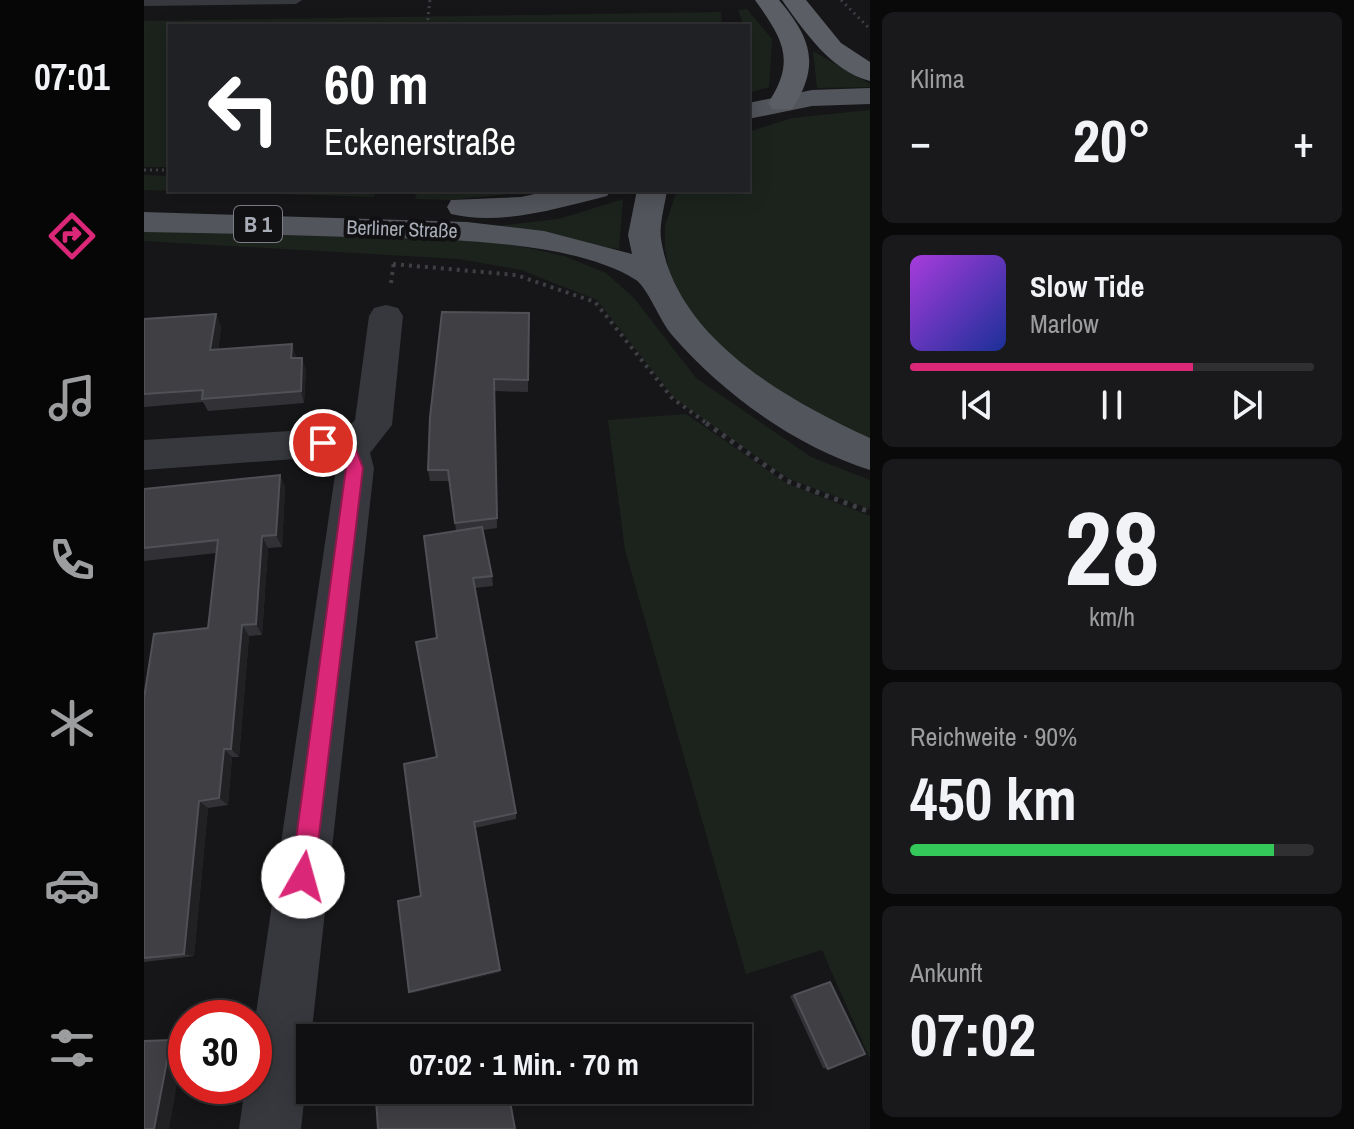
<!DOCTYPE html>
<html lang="de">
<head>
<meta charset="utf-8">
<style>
	body { margin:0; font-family:"Archivo Narrow",sans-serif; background:#19191b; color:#f1f3f6; height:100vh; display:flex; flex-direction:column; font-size:30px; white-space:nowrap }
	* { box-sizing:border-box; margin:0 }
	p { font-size:26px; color:#9c9d9f }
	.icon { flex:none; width:44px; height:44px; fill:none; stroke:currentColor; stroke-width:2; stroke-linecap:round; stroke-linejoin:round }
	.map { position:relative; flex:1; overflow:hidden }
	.sheet { display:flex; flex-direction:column; gap:12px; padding:12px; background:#09090a; width:484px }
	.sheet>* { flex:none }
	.hud { position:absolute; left:24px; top:24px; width:582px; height:168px; border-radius:0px; box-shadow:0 4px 20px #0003,0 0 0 2px #303032; background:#202124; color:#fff; overflow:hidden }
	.speed { position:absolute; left:24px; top:1000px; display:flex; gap:16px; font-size:40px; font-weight:700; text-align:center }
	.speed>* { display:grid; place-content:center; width:104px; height:104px; border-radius:50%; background:#101012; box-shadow:0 4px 20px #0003,0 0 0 2px #303032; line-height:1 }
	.speed .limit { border:12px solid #d22; background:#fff; color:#111 }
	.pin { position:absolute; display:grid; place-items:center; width:68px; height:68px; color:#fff; margin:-34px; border:4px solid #fff; border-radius:50%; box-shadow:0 2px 8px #0007 }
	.me { position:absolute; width:88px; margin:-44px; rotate:7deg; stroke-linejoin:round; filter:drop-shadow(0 0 6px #0008) }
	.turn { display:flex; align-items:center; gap:28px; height:168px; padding:0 24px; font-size:36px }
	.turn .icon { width:104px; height:104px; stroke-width:2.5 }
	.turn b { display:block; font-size:56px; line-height:68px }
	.big { font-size:60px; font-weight:700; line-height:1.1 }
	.sheet .widget { flex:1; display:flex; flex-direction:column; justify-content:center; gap:12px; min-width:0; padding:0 28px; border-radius:12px; background:#19191b }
	.sheet .dial { align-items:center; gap:0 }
	.dial b { font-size:104px; line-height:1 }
	.song { display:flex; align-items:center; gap:24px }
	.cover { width:96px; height:96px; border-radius:12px; background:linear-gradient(135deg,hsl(280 70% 55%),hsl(230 70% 35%)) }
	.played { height:8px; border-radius:4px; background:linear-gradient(90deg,#db2777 70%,#303032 70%) }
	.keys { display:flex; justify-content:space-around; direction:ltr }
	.heat { display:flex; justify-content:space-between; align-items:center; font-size:44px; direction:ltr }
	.charge { height:12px; border-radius:6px; background:linear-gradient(90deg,#34c759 90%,#303032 0) }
	.trip { position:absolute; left:152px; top:1024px; width:456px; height:80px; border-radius:0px; background:#101012; box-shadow:0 4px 20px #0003,0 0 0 2px #303032; font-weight:700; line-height:80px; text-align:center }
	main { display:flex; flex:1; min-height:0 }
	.dock { display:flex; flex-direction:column; width:144px; justify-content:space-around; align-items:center; background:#060607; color:#9c9d9f }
	.dock .icon { width:56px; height:56px }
	.dock .active { color:#db2777 }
	.dock b { font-size:36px; color:#f1f3f6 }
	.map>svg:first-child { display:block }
	.green { fill:#1c231d }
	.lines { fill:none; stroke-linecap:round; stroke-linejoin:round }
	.path-far2 { stroke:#3d3f44; stroke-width:3; stroke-dasharray:2 4; stroke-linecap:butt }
	.path-far1 { stroke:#3d3f44; stroke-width:4; stroke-dasharray:3 5; stroke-linecap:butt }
	.path { stroke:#3d3f44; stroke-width:5; stroke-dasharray:4 6; stroke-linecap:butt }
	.service { fill:#37383d; fill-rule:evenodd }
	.minor { fill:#37383d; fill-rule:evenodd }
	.primary { fill:#53555c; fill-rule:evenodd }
	.trunk { fill:#5b5e65; fill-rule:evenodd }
	.wall { fill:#323236 }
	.shaded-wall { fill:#212124 }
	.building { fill:#3f3f44; stroke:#4f5156; stroke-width:2 }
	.route { fill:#db2777; stroke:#8e194d; stroke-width:2 }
	.labels { text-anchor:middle; stroke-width:8; stroke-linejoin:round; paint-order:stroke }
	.far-street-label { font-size:20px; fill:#a8adb8; stroke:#111113 }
	.shield { fill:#111113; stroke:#7b7e86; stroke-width:2 }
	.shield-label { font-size:22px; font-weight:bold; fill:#a8adb8 }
</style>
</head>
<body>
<main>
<nav class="dock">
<b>07:01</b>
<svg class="icon active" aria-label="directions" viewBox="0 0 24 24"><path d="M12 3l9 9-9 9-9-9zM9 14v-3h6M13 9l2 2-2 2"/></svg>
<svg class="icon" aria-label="music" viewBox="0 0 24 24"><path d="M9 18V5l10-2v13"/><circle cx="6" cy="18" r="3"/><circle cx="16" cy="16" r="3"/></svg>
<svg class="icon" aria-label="phone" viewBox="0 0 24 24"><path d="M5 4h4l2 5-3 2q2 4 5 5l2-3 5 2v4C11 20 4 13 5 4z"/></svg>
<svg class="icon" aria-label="climate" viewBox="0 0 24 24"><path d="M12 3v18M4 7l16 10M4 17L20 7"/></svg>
<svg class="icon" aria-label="car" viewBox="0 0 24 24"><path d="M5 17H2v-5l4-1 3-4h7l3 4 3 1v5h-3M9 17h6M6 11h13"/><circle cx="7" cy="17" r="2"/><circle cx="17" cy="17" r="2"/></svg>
<svg class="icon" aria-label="filters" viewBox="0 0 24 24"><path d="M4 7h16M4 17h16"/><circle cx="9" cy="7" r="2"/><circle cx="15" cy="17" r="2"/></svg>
</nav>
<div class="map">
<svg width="726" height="1129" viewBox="0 0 726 1129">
	<rect width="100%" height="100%" fill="#161618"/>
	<!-- green -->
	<path class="green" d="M603,9l25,30 -3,48 -21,6v-67h-4l-6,-16z
		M577,12l1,14h-552v141h-26v-146z
		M669,51l57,33v3l-53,1z
		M726,110v331l-24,-8 -120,-77 -45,-58 -12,-28 -4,-22v-22l12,-36h71v-58l44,-14z
		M0,175l26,1v14h206l-2,7 -230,-7z
		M274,190h129l-97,10 -35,-1z
		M479,199l-4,50 -131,-22 71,-8z
		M0,223l362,20 58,13 42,17 28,25 62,80 115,79 59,23v29l-81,-30 -115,-81 -77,-98 -76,-30 -62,-11 -315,-18z
		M542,414l100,69 84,33v543l-48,-109 -76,24 -121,-424 -17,-130z"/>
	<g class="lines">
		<!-- path-far2 -->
		<path class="path-far2" d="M697,0l29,29
			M283,26l3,-26
			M0,170h26"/>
		<!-- path-far1 -->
		<path class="path-far1" d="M249,264l123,11 79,27 77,96 37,27
			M247,283l3,-22"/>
		<!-- path -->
		<path class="path" d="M562,423l81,58 83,31"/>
		<!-- service -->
		<path class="service" d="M0,0h158l-6,4 -152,2z"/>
		<!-- minor -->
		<path class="minor" d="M242,305l12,3 5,8 -11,109 -22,28 4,15 -73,661h-62l6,-43h9v-59l82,-559 -2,-8 -11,-3 -179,13v-30l179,-11 19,5 13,-14 14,-104 5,-8z"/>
		<!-- primary -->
		<path class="primary" d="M726,88v16l-58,2 -64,13v-16l64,-13z
			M409,190h58l-4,6c-48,12 -106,30 -156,18l-4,-7 4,-7 70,-3z
			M493,190h30c-2,15 -8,34 -6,49 15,99 124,160 209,199v32c-75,-24 -147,-76 -198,-135 -12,-13 -24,-47 -36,-55 -65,-42 -209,-41 -286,-43 -69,-2 -137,-4 -206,-5v-20l323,10 77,9 88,23 -4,-19z"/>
		<!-- trunk -->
		<path class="trunk" d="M611,0h24c32,38 42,65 13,109h-20l-4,-6c29,-43 14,-65 -13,-103z
			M638,0h24l35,43 29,19v19c-39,-10 -66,-50 -88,-81z"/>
	</g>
	<!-- wall -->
	<path class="wall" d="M298,312l86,68v12l-34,-1 3,137 -14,2 9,46 1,10 -18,2 41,225v6l-41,9 25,144 -88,21 -3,-1 12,-96 16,-139v-119l19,-107 -6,-50h-20l-2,-11z
		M72,314l5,13 -3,23 74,-6 4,14 10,11 -2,34 -96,8 -5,-9 -59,5v-88z
		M136,475l5,13 -3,59 -14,1 -6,87 -13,1 -10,121h-7l-4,48 -20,3 -14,148 -50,6v-264l64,-70 8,-75 -72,8v-72z
		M686,982l-2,87 -5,-1 -33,-72z
		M267,1090h98l-133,9 5,-2z"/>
	<!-- shaded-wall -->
	<path class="shaded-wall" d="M72,314l5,13 -5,35 -6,-12z
		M148,344l4,12 -1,14 -4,-12z
		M158,358l4,11 -2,34 -3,-12z
		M136,475l5,13 -3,59 -6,-12z
		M118,536l6,12 -6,87 -6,-11z
		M98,625l7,11 -10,121 -8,-8z
		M80,749l8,8 -4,48 -9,-7z
		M55,801l9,7 -14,148 -10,-2z
		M356,970v2l-88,21 -3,-1z
		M27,1040h14l-16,89h-15z"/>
	<!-- building -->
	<path class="building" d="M298,312l87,1 -1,67 -34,-1 3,139 -42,5 -7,-53h-20l2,-53z
		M72,314l-6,36 82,-6 -1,14h11l-1,33 -99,8 1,-9 -59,4v-75z
		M136,475l-4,60 -14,1 -6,88 -14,1 -11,124h-7l-5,49 -20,3 -15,153 -40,4v-260l10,-64 54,-6 10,-88 -74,8v-59z
		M338,527l10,49 -19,2 43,235 -42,9 26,148 -91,22 -11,-91 23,-5 -17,-132 33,-7 -21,-115 21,-4 -13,-102z
		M686,982l35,72 -37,15 -34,-74z
		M27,1040l-17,89h-10v-88z
		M273,1090h91l7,39h-137l-2,-30z"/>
	<!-- route -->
	<path class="route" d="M179,437l32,9 8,22 -49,409 -3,8 -8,3 -9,-3 -3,-8 55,-409 -3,-13 -26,-7 -2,-5z"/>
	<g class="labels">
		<!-- far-street labels -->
		<g class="far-street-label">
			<text transform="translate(258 229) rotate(2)" y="7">Berliner Straße</text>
		</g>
		<!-- shield labels -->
		<rect class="shield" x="90" y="206" width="48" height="36" rx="6"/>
		<g class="shield-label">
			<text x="114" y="232">B 1</text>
		</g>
	</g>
</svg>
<div class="speed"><div class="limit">30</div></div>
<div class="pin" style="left:179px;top:443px;background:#d93025"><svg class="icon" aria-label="arrive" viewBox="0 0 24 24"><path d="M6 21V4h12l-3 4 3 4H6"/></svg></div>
<svg class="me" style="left:159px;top:877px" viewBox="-20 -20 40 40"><circle r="19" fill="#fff"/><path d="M0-13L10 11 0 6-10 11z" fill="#db2777"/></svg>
<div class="trip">07:02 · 1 Min. · 70 m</div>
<div class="hud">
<div class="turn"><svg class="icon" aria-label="left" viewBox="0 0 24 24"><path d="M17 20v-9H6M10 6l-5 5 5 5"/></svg><div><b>60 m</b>Eckenerstraße</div></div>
</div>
</div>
<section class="sheet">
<div class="widget"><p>Klima</p>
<div class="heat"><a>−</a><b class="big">20°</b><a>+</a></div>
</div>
<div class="widget">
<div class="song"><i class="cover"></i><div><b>Slow Tide</b><p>Marlow</p></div></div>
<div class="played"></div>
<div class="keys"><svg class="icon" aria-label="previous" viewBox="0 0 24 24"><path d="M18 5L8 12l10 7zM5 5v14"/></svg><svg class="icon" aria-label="pause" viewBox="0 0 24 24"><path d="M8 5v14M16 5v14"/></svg><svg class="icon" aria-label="next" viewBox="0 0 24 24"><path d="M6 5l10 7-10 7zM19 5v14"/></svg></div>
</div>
<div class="widget dial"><b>28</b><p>km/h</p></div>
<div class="widget"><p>Reichweite · 90%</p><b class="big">450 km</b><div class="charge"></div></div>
<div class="widget"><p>Ankunft</p><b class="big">07:02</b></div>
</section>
</main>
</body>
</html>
